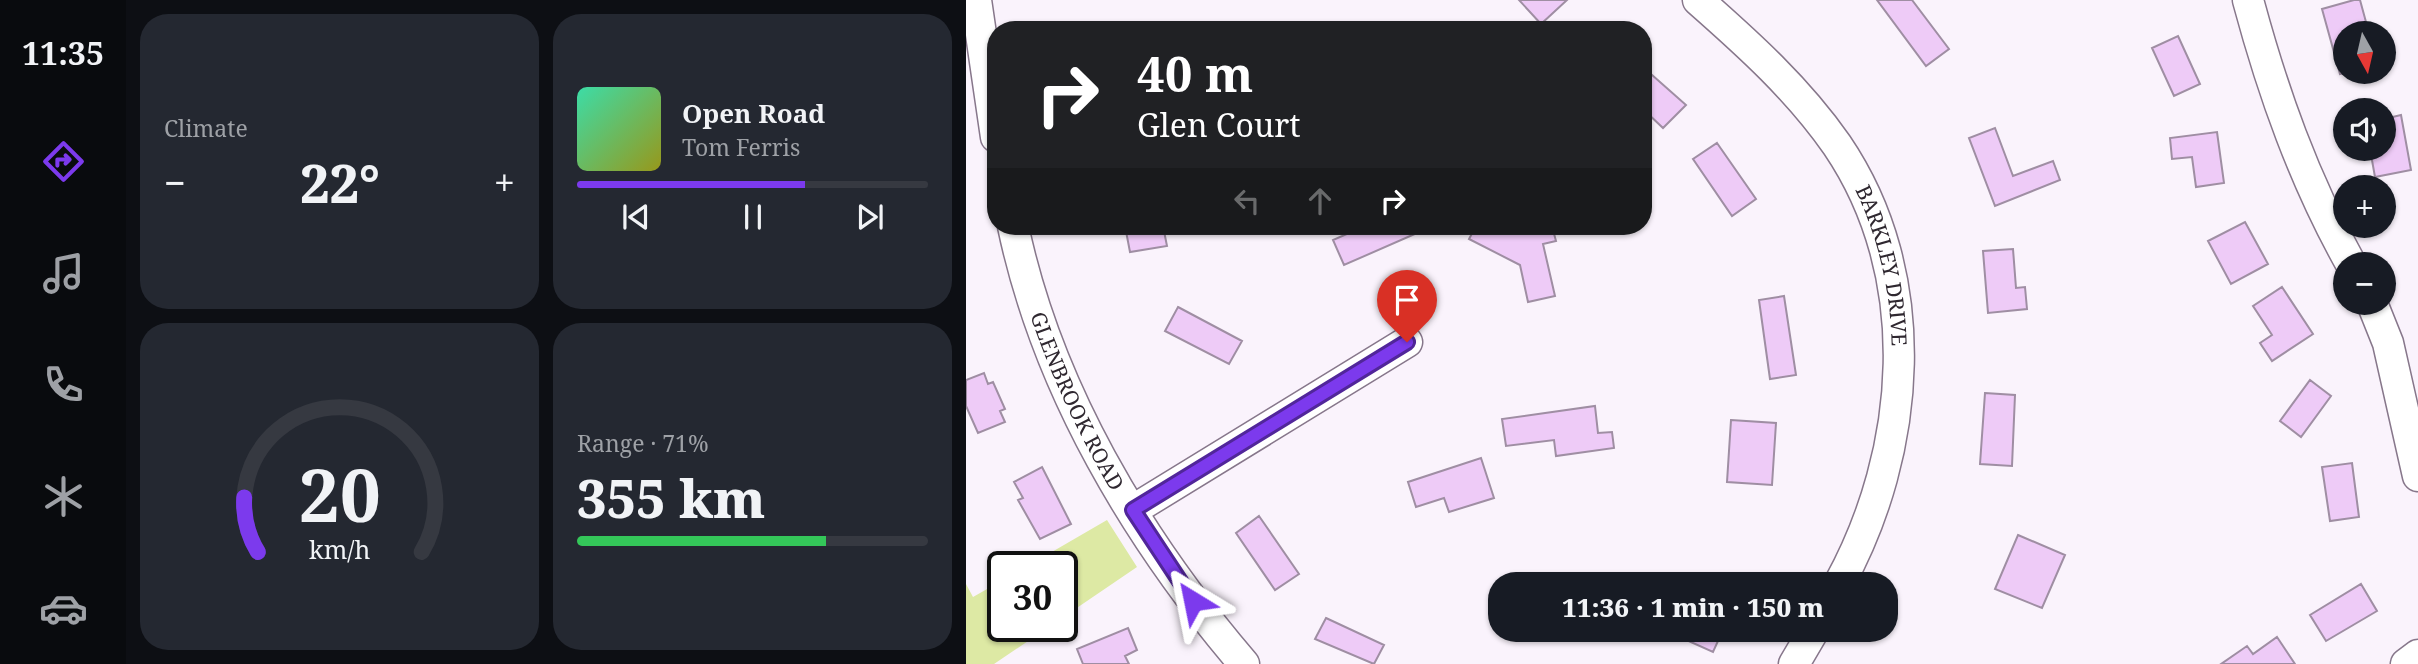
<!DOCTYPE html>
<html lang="en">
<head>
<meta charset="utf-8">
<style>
	body { margin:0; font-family:"Noto Serif",serif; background:#242831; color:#f1f3f6; height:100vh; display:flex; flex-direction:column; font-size:26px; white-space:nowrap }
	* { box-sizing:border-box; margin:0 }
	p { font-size:23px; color:#9ea1a6 }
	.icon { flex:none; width:38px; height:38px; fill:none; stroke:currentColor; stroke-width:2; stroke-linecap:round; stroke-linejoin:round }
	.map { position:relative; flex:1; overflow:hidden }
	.drawer { display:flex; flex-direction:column; gap:14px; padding:14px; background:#0d0f14; width:840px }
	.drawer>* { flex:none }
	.hud { position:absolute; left:21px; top:21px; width:665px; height:214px; border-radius:28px; box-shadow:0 2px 5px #0004; background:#202124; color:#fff; overflow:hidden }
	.needle { width:46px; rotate:172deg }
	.fabs { position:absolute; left:1367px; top:21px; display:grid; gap:14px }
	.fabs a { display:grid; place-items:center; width:63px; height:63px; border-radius:50%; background:#171b24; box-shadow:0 2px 5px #0004; font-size:35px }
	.speed { position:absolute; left:21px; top:551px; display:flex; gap:14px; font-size:35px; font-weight:700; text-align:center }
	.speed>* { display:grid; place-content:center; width:91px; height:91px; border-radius:50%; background:#171b24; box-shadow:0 2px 5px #0004; line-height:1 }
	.speed .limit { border:4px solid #111; border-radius:10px; background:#fff; color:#111 }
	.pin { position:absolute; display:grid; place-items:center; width:60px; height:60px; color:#fff; margin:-72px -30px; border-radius:50% 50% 50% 0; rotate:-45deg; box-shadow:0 0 7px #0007 }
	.pin .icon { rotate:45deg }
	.me { position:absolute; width:77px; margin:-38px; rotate:325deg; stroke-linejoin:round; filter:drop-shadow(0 0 5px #0008) }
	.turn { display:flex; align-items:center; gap:24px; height:147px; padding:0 35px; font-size:32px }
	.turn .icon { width:91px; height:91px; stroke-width:2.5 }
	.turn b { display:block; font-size:49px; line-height:60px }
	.lanes { display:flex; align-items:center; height:66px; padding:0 35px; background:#0003; justify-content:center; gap:35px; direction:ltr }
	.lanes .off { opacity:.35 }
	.big { font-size:52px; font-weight:800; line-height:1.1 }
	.drawer .tile { flex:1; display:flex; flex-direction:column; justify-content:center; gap:10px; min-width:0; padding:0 24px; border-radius:28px; background:#242831 }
	.drawer .dial { align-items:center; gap:0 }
	.dial svg { height:182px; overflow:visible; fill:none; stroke:#363941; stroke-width:7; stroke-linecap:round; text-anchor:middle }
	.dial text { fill:#f1f3f6; stroke:none }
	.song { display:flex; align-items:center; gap:21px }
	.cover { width:84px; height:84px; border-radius:10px; background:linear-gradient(135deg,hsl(160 70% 55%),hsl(60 70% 35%)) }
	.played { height:7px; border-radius:4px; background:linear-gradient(90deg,#7c3aed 65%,#363941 65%) }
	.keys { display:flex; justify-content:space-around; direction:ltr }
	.heat { display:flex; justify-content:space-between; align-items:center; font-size:38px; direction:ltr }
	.charge { height:10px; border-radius:5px; background:linear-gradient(90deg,#34c759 71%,#363941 0) }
	.drawer .tiles { flex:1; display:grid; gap:14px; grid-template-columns:repeat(2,1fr) }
	.trip { position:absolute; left:522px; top:572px; width:410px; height:70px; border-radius:28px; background:#171b24; box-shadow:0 2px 5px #0004; font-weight:800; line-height:70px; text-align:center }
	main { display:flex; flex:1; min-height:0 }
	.menu { display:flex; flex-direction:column; width:126px; justify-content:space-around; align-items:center; background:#090b0e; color:#9ea1a6 }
	.menu .icon { width:49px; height:49px }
	.menu .on { color:#7c3aed }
	.menu b { font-size:32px; color:#f1f3f6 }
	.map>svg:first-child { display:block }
	.green { fill:#dde9a4 }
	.building { fill:#eecbf7; stroke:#9f8ea3; stroke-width:2 }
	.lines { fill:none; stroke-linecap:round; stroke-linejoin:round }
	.minor-casing { stroke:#87778b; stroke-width:33 }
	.minor { stroke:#fff; stroke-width:30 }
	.route-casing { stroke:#51269a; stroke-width:18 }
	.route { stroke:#7c3aed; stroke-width:12 }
	.labels { text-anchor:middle; stroke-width:7; stroke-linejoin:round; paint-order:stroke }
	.street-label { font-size:21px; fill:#2f2830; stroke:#faf3fc }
</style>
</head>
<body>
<main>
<nav class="menu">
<b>11:35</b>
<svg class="icon on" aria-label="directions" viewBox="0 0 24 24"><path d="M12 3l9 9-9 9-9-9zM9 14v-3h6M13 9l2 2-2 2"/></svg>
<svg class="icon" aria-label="music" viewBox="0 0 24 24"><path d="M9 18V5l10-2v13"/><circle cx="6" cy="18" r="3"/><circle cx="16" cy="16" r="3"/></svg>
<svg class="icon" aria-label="phone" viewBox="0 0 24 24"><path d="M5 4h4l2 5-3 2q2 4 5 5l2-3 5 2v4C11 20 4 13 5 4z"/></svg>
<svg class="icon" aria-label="climate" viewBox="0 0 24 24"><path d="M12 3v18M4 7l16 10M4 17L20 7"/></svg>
<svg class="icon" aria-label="car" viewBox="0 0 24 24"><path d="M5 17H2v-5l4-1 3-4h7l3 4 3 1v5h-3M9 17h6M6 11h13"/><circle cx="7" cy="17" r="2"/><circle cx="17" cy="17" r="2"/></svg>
</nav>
<section class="drawer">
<div class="tiles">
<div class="tile"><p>Climate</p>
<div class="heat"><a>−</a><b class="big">22°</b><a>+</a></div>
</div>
<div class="tile">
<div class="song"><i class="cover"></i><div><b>Open Road</b><p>Tom Ferris</p></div></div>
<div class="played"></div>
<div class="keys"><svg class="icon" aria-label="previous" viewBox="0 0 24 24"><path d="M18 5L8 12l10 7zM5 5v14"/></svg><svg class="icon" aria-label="pause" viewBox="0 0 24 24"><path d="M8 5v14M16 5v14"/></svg><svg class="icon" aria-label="next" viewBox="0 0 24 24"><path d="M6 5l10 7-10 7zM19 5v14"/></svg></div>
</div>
<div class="tile dial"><svg viewBox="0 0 100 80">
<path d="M14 69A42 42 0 1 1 86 69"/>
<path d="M14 69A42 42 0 0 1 8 45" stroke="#7c3aed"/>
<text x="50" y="56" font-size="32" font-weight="700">20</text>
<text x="50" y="72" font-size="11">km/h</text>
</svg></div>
<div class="tile"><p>Range · 71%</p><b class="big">355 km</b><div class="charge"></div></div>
</div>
</section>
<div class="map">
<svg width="1452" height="664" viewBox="0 0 1452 664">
	<rect width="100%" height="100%" fill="#faf3fc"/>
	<!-- green -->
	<path class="green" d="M141,520l30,47 -75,51v-51h-36z
		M37,580v46l46,1 -55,37h-28v-80l7,13z"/>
	<!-- building -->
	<path class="building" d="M553,0h48l-26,24z
		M911,0h35l37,49 -23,17z
		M1388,0h6l9,33h-24v40l-5,1 -18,-65z
		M1212,36l22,48 -26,12 -22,-48z
		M677,67l43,38 -23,23 -20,-19z
		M1435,115l10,55 -36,7 -5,-28h14v-30z
		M1029,128l18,48 40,-15 7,19 -65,26 -26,-68z
		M1251,132l7,51 -28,4 -4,-30 -20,2 -2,-21z
		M751,143l39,56 -24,17 -39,-57z
		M1279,222l23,42 -37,20 -23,-43z
		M159,226h38l4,20 -37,6z
		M399,226h68l-89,39 -11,-25z
		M510,226h70l7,4 3,11 -13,3 12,52 -27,6 -8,-37 -51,-26z
		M1047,249l3,39 9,-1 2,22 -39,4 -5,-62z
		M1316,287l31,47 -41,27 -12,-18 12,-8 -19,-29z
		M818,296l12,79 -26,4 -11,-79z
		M212,307l64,34 -13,23 -64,-33z
		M18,373l4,11 5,-2 12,27 -5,2 5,11 -27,11 -12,-27v-26z
		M1344,380l21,16 -30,41 -21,-16z
		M1019,393l30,2 -3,71 -32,-2z
		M629,406l3,27 14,-1 2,16 -58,8 -2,-16 -48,6 -4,-27z
		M765,420l45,3 -4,62 -45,-3z
		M515,458l13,40 -45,14 -5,-14 -28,9 -8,-25z
		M1386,463l7,54 -29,4 -8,-54z
		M76,467l29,57 -31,15 -22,-39 5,-2 -9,-16z
		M293,516l40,58 -24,16 -39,-57z
		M1052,535l47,20 -23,53 -47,-19z
		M1395,584l16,27 -51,30 -16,-26z
		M360,618l58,27 -10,19 -59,-25z
		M162,628l9,22 -12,6 4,8h-46l-6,-15z
		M698,630h59l-10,22z
		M1311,637l18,27h-74l26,-18 6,8z"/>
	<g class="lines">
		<defs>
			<g id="minor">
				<path d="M10,0l20,137"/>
				<path id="s1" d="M732,0c50,44 100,89 139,145 89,131 75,306 2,439"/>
				<path d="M1282,0c25,93 56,180 103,264"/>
				<path id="s2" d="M47,226c34,162 124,313 231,438"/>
				<path d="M1406,303l16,40 30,133"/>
				<path d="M167,510l274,-168"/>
				<path d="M828,664l20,-34"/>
				<path d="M1440,664l12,-9"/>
			</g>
		</defs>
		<!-- minor casing -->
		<use href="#minor" class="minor-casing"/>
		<!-- minor -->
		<use href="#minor" class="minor"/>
	</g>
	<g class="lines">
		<defs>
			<path id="route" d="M227,601l-60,-91 274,-168"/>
		</defs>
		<!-- route casing -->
		<use href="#route" class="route-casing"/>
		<!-- route -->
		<use href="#route" class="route"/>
	</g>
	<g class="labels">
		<!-- street labels -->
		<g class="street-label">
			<text dy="7" stroke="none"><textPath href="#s1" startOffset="332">BARKLEY DRIVE</textPath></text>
			<text dy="7" stroke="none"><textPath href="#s2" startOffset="187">GLENBROOK ROAD</textPath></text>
		</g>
	</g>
</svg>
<div class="fabs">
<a><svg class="needle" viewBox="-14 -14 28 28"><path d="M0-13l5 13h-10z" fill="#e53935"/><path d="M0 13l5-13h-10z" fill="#9ea1a6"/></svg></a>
<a><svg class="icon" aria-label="sound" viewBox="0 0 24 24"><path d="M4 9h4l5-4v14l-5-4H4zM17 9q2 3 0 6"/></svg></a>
<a>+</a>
<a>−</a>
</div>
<div class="speed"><div class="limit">30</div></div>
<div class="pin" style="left:441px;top:342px;background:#d93025"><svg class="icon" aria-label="arrive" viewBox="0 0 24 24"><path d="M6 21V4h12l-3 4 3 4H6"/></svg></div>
<svg class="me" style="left:227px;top:601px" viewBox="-20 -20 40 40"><path d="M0-17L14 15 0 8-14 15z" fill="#7c3aed" stroke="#fff" stroke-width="4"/></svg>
<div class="trip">11:36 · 1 min · 150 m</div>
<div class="hud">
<div class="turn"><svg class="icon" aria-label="right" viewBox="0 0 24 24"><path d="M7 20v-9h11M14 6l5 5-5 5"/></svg><div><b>40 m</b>Glen Court</div></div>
<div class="lanes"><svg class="icon off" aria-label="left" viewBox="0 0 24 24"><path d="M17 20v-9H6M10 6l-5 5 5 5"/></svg><svg class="icon off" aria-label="ahead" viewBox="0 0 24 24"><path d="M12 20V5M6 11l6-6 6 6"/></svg><svg class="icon" aria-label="right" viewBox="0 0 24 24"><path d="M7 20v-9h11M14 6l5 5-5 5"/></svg></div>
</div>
</div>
</main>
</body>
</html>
